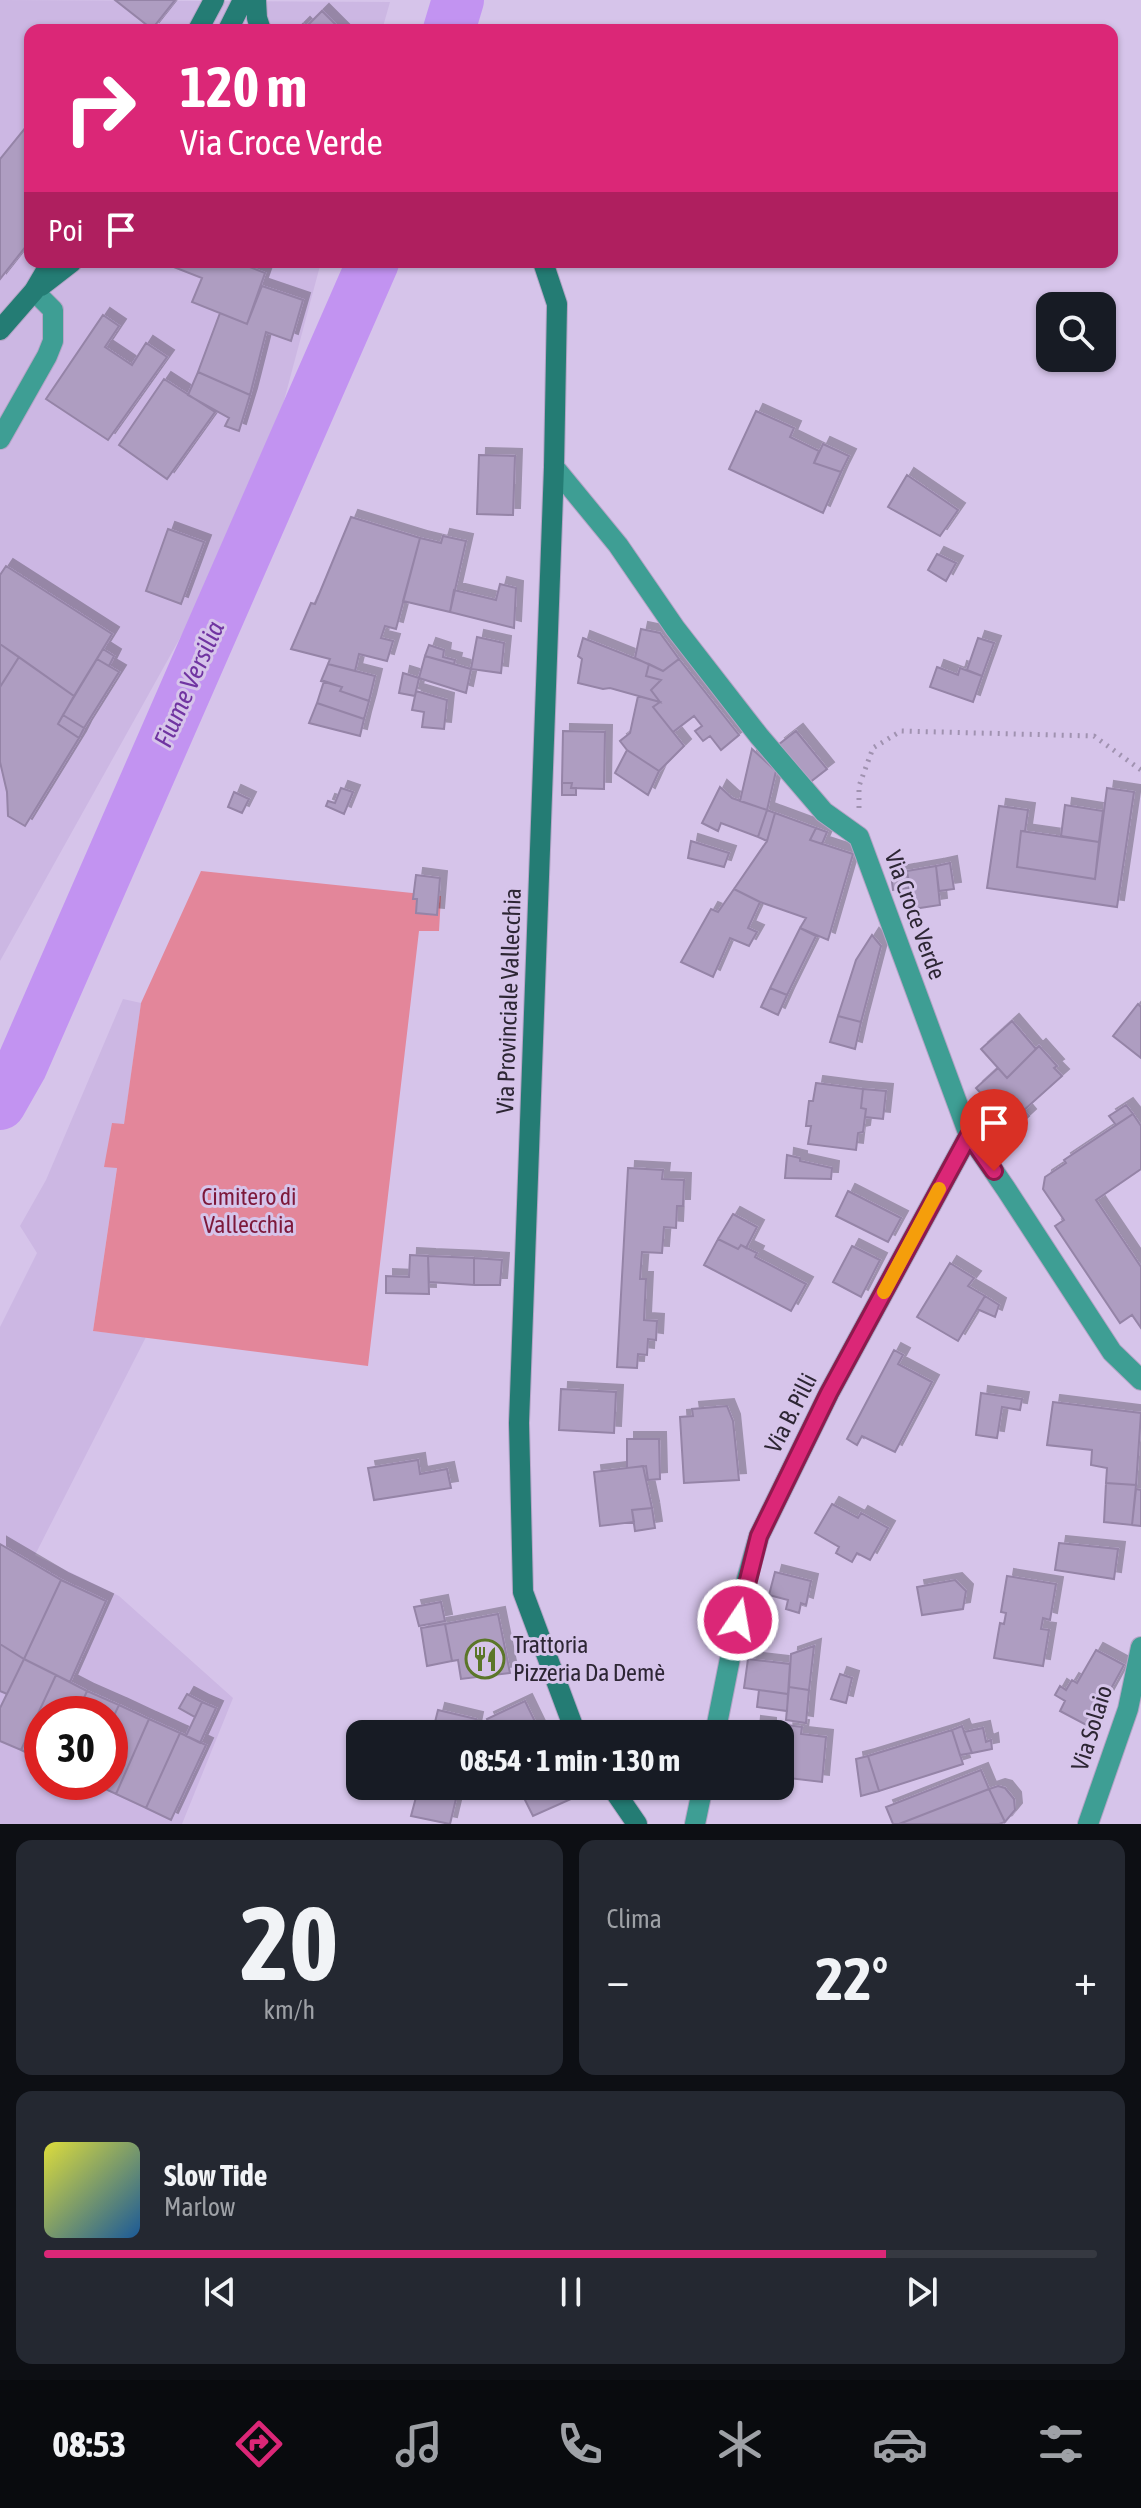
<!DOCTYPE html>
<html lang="it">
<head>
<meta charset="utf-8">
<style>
	body { margin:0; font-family:"Asap Condensed",sans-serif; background:#242831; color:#f1f3f6; height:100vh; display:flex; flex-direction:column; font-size:30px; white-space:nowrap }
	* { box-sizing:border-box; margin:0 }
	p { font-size:26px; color:#9ea1a6 }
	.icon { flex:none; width:44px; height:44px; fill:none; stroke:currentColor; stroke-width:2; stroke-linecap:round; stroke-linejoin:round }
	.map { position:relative; height:1824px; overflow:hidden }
	.side { display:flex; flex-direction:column; gap:16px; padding:16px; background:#0d0f14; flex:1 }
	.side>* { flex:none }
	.hud { position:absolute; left:24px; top:24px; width:1094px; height:244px; border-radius:16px; box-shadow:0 2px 6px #0004; background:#db2777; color:#fff; overflow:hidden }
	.tools { position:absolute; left:1036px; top:292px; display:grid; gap:16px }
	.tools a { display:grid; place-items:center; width:80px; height:80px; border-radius:16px; background:#171b24; box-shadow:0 2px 6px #0004; font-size:40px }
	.speed { position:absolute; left:24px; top:1696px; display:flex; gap:16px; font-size:40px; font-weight:700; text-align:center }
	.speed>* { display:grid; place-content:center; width:104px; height:104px; border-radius:50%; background:#171b24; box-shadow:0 2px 6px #0004; line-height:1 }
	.speed .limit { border:12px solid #d22; background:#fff; color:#111 }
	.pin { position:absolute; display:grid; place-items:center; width:68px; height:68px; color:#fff; margin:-82px -34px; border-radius:50% 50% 50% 0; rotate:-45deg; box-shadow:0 0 8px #0007 }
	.pin .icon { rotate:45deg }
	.me { position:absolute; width:88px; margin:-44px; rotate:12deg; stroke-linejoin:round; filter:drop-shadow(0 0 6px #0008) }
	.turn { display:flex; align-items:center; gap:28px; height:168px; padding:0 24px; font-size:36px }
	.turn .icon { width:104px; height:104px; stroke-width:2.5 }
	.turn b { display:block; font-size:56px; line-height:68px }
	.then { display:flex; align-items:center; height:76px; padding:0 24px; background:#0003; gap:16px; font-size:30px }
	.big { font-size:60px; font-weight:700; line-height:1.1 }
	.side .widget { flex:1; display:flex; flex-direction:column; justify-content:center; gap:12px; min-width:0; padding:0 28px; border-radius:16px; background:#242831 }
	.side .dial { align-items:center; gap:0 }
	.dial b { font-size:104px; line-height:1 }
	.song { display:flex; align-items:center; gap:24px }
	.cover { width:96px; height:96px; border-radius:12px; background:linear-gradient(135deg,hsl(60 70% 55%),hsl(210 70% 35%)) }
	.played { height:8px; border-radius:4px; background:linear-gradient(90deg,#db2777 80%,#363941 80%) }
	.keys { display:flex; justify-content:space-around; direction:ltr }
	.heat { display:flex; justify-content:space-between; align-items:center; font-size:44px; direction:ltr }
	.side .tiles { flex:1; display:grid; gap:16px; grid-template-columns:1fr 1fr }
	.widget:last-child { grid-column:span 2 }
	.trip { position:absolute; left:346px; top:1720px; width:448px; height:80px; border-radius:16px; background:#171b24; box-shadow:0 2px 6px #0004; font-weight:700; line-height:80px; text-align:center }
	.menu { display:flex; height:128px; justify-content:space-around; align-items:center; background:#090b0e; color:#9ea1a6 }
	.menu .icon { width:56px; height:56px }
	.menu .on { color:#db2777 }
	.menu b { font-size:36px; color:#f1f3f6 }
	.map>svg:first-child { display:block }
	.built { fill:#ccb7e3; fill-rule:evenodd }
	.green { fill:#e3869a }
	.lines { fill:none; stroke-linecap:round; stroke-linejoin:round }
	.river { stroke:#c293f1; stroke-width:52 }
	.building { fill:#ae9dc1; stroke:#9584a7; stroke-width:2; filter:url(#shadow) }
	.minor-casing { stroke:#b4a4c6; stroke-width:22 }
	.secondary-casing { stroke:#b4a4c6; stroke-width:22 }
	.path { stroke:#a092b0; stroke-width:5; stroke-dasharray:2 6; stroke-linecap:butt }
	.minor { stroke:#3e9e94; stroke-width:20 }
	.secondary { stroke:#247c74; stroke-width:20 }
	.route-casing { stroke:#8e194d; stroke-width:20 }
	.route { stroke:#db2777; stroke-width:14 }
	.slow { stroke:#f59e0b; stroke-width:14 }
	.labels { text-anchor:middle; stroke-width:6; stroke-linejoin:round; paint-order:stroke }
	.street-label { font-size:24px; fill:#2d2634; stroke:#d6c4ea }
	.park-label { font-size:24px; fill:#7d183a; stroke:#d6c4ea }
	.poi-label { font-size:24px; fill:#2d2634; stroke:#d6c4ea; text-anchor:start }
	.water-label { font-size:26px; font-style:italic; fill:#7034a1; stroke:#d6c4ea }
</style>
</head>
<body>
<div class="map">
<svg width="1141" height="1824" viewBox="0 0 1141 1824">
	<defs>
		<filter id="shadow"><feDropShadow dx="7" dy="-7" stdDeviation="0" flood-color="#0004"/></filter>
	</defs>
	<rect width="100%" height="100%" fill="#d6c4ea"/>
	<!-- built -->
	<path class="built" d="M0,0l390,2 -8,28h-352v232h291l-63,236 -258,463z
		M123,999l18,4 -17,122 -19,42h12l-24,164 53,6 -111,218 84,41 114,102 -51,126h-182v-497l37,-74 -17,-27 26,-46zM42,1714h68v68h-68z"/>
	<!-- green -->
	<path class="green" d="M201,871l240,25 -2,35h-20l-51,435 -275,-35 24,-163 -13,-1 8,-44 12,1 17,-121z"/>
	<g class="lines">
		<!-- river -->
		<path class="river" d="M449,30l9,-30
			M0,1104l21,-37 352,-805"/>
	</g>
	<!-- building -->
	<path class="building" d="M115,0h60l-23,29z
		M322,11l19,19h-44l6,-6 3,3z
		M30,122v119l-30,38v-120z
		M161,262h76l28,11 -18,51 -55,-22 10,-24z
		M262,286l41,14 -12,41 -25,-9 -16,63 -52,-23 22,-59 27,11z
		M103,315l16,11 -14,21 27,18 14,-22 21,14 -59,83 -62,-41z
		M198,372l52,23 -11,36 -14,-5 4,-8 -41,-23z
		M164,379l51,33 -48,67 -48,-34z
		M756,411l38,17 -4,9 29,14 -5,12 27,9 -18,41 -94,-44z
		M823,444l26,12 -8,16 -27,-9z
		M479,455l36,1 -2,59 -36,-1z
		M907,475l51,35 -18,26 -52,-29z
		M351,517l69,21 -24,91 -11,-3 -4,12 12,3 -6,20 -28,-7 -4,17 -27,-7 2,-5 -39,-10 20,-46 4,1z
		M168,529l36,13 -23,62 -35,-13z
		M443,536l23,5 -16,71 -47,-11 17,-63 21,5z
		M937,554l19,9 -10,18 -18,-11z
		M6,566l106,68 -38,62 -74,-52v-69z
		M500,584l16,4 -2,40 -64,-16 4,-22 42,10z
		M641,629l19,4 19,26 -16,12 -28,-13z
		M477,637l27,6 -3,30 -30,-4z
		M583,638l66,26 -3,12 15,4 -10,10 9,12 -50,-14 -7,1 -25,-6 4,-24 -4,-3z
		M978,638l16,5 -12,33 -15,-6z
		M0,644l19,13 -19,30z
		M429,645l15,5 -1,7 12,3 -1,4 -29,-8z
		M103,649l11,7 -5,10 -12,-7z
		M425,656l46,13 -5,24 -47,-15z
		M19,657l55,39 -16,28 21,14 -54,88 -17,-10 -1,-24 -7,-30v-75z
		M97,659l22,13 -35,56 -21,-13z
		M679,659l60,76 -18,15 -11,-14 -7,5 -8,-10 7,-5 -8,-10 -21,16 -20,-25 7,-5 -9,-12 10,-10 -15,-4 3,-12 14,7z
		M328,664l47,12 -6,25 -29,-10 2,-4 -21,-6z
		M937,667l21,8 2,-7 22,8 -9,26 -43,-15z
		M403,673l16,5 -4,18 -16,-3z
		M324,681l18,6 -2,4 29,10 -5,18 -47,-16z
		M416,691l31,9 -3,29 -22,-2 2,-15 -12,-2z
		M638,696l22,6 -7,5 31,39 -25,25 -32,-21 -7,-9 10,-8z
		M317,703l47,16 -4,17 -51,-13z
		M63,715l21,13 -5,10 -21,-14z
		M563,731l42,1 -1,57 -33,-1 1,-5h-10z
		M796,731l31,38 -18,14 -31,-38z
		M752,749l24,22 -9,39 -27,-9z
		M627,750l32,21 -11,24 -33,-22z
		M562,783h10l-1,5h5v7h-14z
		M720,787l12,11 35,12 -9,27 -37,-14 -3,8 -16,-8z
		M341,788l12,4 -9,22 -18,-8 2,-5 7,2z
		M1107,788l27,4 -17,115 -130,-19 12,-82 29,4 -3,21h-4l-4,36 78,12z
		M234,792l15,7 -7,14 -14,-6z
		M1065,805l38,6 -4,31 -38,-6z
		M767,810l8,3 -8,28 -9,-4z
		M775,813l41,15 -6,12 43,14 -25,86 -28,-12 6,-10 -46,-16 -26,-13 33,-48z
		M816,828l11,4 -5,12 -12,-4z
		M1021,831l78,11 -4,37 -78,-12z
		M691,841l38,12 -5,14 -36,-9z
		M950,863l4,26 -15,2 -3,-25z
		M936,866l4,39 -27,4 -6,-38z
		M907,871l2,17 -16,2 -2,-16z
		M416,875l24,3 -3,37 -21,-2 1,-14h-4z
		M734,889l26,13 -12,26 9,4 -8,14 -19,-8 -17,39 -32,-15 30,-53 7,3z
		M800,928l16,8 -29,59 -17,-7z
		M872,935l9,11 -20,76 -23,-6 18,-56z
		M770,988l17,7 -9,20 -17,-8z
		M1138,1004l3,3v51l-28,-22z
		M838,1016l23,6 -6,27 -25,-7z
		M1012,1021l24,28 -29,29 -26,-29z
		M1039,1046l18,20 -3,2 8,8 -38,34 5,6 -11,10 -10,-12 -5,4 -27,-30 22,-20 9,10z
		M816,1083l47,6 -2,19 5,1 -3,23 -5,1 -2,17 -48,-6 3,-18h-5l3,-25h4z
		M863,1089l23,2 -3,28 -18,-2 1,-8 -5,-1z
		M1126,1105l7,9 -17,11 -7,-9z
		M1133,1114l8,12v43l-45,31 45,67v61l-9,-13 -12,8 -65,-97 9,-6 -21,-31 2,-12 21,-14 -2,-3z
		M787,1155l13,3v3l32,7 -1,11 -46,-1z
		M628,1168l35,2 -1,9 22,1 -1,26h-6l-1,22 -12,-1 -2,26 -20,-1 -2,27h6l-2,41 13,1 -1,19 -8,-1 -1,16 -9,-1 -1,14 -20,-1z
		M848,1191l53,27 -13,24 -52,-26z
		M733,1214l24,13 -11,21 -5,-3 -3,4 -20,-10z
		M718,1239l20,10 3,-4 16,8 -2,4 51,27 -15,27 -87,-46z
		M852,1246l28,14 -19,37 -28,-15z
		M410,1255l18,1 1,38 -43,-1v-17l23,1z
		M428,1256l46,2v27l-45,-3z
		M474,1258l28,2 -2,25h-26z
		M950,1263l24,15 -6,8 17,10 -27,45 -41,-24z
		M985,1296l14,9 -4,12 -18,-8z
		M894,1350l9,5 -5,9 34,18 -37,70 -33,-16 -5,9 -10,-6z
		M561,1389l55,3 -2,41 -55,-3z
		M981,1393l41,6 -2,11 -18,-3 -5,31 -21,-3z
		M1053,1402l88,11 -5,72 -30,-2 1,-15 -16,-3 1,-15 -45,-5z
		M727,1406l6,15 6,59 -55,3 -4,-66 13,-1 -1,-7z
		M627,1439h32l1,40 -12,1 -2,-14 -19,2z
		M418,1460l2,14 27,-5 4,19 -77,12 -6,-32z
		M643,1466l9,42 -20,2 2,12 -34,4 -6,-54z
		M1106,1483l30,2 -4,40 -28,-3z
		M1136,1489l5,1v36l-9,-1z
		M832,1504l26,14 3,-5 27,15 -18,32 -13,-7 -5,9 -16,-9 3,-6 -24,-14z
		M652,1508l3,20 -20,3 -3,-21z
		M1059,1543l59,6 -4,30 -59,-9z
		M0,1544l61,36 -37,79 -24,-15z
		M775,1572l36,9 -5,24 -5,-2 -2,10 -13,-4 2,-9 -19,-5z
		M1007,1576l49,8 -6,36 -7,-2 -2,11 8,1 -6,36 -49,-8 6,-35 4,1 2,-11 -5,-1z
		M61,1580l45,21 -36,81 -46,-23z
		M955,1580l11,11 -3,18 -41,6 -5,-28z
		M441,1602l4,19 -26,5 -5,-19z
		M498,1614l12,59 -49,6 -3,-19 -6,1 -7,-37z
		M445,1624l7,37 -25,5 -6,-38z
		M0,1644l24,15 -17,35 -7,-3z
		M814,1646l-5,44 -20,-3 2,-33z
		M1096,1650l28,15 -34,62 -30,-16 5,-10 -10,-6 5,-9 6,4 6,-10 5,3z
		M24,1659l32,16 -35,75 -21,-9v-33z
		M748,1659l42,5 -2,30 -44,-6z
		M840,1674l12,4 -6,25 -15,-4z
		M56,1675l31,16 -10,23h-35v46l-21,-10z
		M789,1687l20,3 -3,33 -20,-3z
		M759,1690l29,4 -1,17 -30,-4z
		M87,1691l32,14 -9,19v-10h-33z
		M187,1694l15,8 -7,15 -16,-9z
		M525,1701l16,33h-47l-7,-15z
		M202,1702l14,6 -16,35 -14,-7z
		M119,1705l30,14 -33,75 -26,-12h20v-58z
		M438,1710l38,9 -3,15h-41z
		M149,1719l31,14 -34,75 -30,-14z
		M754,1723l15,2v7l17,1 1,-8 15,2 -1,7 25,3 -4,45 -42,-5v-43h-27z
		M962,1726l10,27 -12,2 -8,-25z
		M983,1728l3,14 5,-2 1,9 -20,4 -8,-21z
		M952,1730l11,34 -84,27 -11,-35z
		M180,1733l26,12 -35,75 -25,-12z
		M868,1756l11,35 -18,5 -5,-37z
		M981,1770l8,19 -90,35h-6l-7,-17z
		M419,1786h40l-9,38 -39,-8z
		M518,1786h47l6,13 -38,17z
		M998,1786l7,2 9,11 1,11 -10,12 -16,-33z
		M989,1789l16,33 -6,2h-100z"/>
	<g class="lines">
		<defs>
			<path id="minor" d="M0,439l47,-83 6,-15v-31l-19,-19
				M554,467l64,78 57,83 84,108 65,76 35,25 110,298 37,54 106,163 29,28
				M715,1734l28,-141 16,-57 70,-143 140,-258
				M695,1824l8,-38
				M1088,1824l40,-115 13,-62"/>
			<path id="secondary" d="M256,0l1,18 4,12
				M198,30l16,-30
				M228,30l15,-30
				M543,262l14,42 -3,163 -35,956 4,169 53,142
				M41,286l31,-24
				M0,330l34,-39 17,-29
				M611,1786l26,38"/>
		</defs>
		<!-- minor casing -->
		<use href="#minor" class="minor-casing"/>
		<!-- secondary casing -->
		<use href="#secondary" class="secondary-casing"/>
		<!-- path -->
		<path class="path" d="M859,808v-22l14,-38 28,-17 193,5 47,34"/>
		<!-- minor -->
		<use href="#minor" class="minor"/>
		<!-- secondary -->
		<use href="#secondary" class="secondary"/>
	</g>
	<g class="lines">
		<defs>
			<path id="route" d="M738,1620l21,-84 70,-143 140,-258 25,36"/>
		</defs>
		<!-- route casing -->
		<use href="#route" class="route-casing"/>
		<!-- route -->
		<use href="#route" class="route"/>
		<!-- slow -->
		<path class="slow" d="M884,1292l55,-103"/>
	</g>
	<!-- icons -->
	<defs>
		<symbol id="restaurant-ring" viewBox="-11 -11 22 22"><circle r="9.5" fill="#d6c4ea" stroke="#5b7629" stroke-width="1.5"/><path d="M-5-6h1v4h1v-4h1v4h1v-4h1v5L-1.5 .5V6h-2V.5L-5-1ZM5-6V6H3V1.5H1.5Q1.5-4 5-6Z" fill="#5b7629"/></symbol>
	</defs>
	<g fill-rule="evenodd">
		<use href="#restaurant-ring" x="463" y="1637" width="44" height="44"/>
	</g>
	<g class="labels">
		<!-- street labels -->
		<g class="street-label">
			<text transform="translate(915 915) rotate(70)" y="8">Via Croce Verde</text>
			<text transform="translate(509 1001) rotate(-88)" y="8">Via Provinciale Vallecchia</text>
			<text transform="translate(791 1413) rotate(-63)" y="8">Via B. Pilli</text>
			<text transform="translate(1092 1728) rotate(-73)" y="8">Via Solaio</text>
		</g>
		<!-- park labels -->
		<g class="park-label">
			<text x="249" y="1205">Cimitero di<tspan x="249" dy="28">Vallecchia</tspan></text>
		</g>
		<!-- poi labels -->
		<g class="poi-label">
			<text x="513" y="1653">Trattoria<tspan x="513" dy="28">Pizzeria Da Demè</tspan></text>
		</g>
		<!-- water labels -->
		<g class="water-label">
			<text transform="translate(189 684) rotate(-66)" y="9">Fiume Versilia</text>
		</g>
	</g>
</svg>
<div class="tools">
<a><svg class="icon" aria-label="search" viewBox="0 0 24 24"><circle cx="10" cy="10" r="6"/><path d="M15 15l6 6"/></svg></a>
</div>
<div class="speed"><div class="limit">30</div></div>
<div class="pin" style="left:994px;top:1171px;background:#d93025"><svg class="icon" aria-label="arrive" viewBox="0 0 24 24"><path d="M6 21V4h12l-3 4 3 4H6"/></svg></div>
<svg class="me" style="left:738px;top:1620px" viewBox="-20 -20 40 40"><circle r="17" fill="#db2777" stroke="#fff" stroke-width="3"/><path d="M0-11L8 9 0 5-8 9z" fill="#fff"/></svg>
<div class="trip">08:54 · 1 min · 130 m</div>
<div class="hud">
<div class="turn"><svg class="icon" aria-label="right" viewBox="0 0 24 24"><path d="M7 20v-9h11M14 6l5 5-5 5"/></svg><div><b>120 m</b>Via Croce Verde</div></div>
<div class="then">Poi<svg class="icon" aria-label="arrive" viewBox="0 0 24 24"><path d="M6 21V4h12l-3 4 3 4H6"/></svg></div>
</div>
</div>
<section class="side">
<div class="tiles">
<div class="widget dial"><b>20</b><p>km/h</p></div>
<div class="widget"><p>Clima</p>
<div class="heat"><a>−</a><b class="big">22°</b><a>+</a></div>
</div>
<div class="widget">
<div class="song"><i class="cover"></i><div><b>Slow Tide</b><p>Marlow</p></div></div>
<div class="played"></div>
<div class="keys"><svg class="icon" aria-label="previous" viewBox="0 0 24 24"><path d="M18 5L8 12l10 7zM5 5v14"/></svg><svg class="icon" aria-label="pause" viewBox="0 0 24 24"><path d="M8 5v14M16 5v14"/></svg><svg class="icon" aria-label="next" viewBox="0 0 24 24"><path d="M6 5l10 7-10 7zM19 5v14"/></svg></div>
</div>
</div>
</section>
<nav class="menu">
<b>08:53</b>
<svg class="icon on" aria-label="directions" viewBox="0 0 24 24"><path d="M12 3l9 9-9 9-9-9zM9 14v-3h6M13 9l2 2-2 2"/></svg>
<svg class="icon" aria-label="music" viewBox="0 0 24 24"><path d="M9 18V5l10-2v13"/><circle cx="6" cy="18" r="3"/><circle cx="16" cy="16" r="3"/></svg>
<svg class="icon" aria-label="phone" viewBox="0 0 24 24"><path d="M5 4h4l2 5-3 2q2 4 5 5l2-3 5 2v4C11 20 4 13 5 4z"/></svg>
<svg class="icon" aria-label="climate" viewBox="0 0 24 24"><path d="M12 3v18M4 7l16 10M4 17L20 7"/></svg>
<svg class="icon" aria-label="car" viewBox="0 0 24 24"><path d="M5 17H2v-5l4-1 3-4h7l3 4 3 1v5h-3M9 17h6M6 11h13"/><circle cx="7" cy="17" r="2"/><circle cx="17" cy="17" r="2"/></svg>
<svg class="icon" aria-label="filters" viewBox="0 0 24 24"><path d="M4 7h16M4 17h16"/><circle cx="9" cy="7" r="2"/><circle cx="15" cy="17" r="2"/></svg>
</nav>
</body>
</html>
